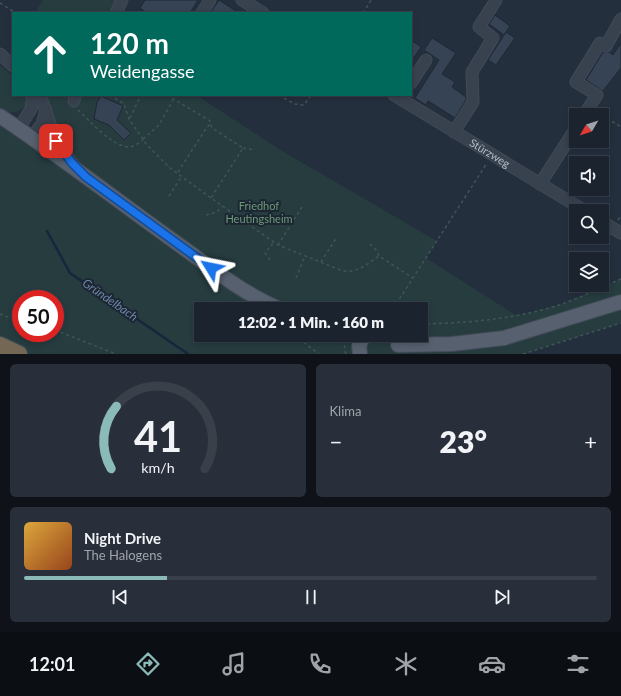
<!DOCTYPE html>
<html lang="de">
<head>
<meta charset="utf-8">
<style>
	body { margin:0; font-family:Lato,sans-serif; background:#282f3a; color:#f1f3f6; height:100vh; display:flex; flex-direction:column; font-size:15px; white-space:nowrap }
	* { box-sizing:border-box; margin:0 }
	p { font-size:13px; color:#a0a4aa }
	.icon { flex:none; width:22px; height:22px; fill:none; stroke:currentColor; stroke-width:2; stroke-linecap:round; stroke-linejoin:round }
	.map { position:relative; height:354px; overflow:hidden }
	.details { display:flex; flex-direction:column; gap:10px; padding:10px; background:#0f1319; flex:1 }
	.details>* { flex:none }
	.banner { position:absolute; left:12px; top:12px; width:400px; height:84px; border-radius:0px; box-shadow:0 2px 6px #0003,0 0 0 1px #39404a; background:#00695c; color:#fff; overflow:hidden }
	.needle { width:26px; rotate:231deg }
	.fabs { position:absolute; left:569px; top:108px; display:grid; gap:8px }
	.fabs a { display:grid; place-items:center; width:40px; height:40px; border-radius:0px; background:#1b232e; box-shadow:0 2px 6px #0003,0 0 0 1px #39404a; font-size:20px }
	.speed { position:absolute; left:12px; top:290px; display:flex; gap:8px; font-size:20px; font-weight:700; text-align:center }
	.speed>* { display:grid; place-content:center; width:52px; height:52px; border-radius:50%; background:#1b232e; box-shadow:0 2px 6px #0003,0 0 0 1px #39404a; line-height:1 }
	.speed .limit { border:6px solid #d22; background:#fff; color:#111 }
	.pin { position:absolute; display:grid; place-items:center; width:34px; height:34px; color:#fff; margin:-17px; border-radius:8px; box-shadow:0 2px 6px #0006 }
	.me { position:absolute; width:44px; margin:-22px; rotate:305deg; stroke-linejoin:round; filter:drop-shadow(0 0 3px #0008) }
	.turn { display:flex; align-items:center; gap:14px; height:84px; padding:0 12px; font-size:18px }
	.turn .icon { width:52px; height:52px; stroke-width:2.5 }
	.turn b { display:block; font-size:28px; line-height:34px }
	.big { font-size:30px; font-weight:800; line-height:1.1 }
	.details .card { flex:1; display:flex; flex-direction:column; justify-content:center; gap:6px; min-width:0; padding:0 14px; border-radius:6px; background:#282f3a }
	.details .dial { align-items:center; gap:0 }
	.dial svg { height:104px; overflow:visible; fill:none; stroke:#39404a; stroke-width:7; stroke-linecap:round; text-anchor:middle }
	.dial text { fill:#f1f3f6; stroke:none }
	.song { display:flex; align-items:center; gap:12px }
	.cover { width:48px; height:48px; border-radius:6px; background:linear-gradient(135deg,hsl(40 70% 55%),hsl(20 70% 35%)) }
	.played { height:4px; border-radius:2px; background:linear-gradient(90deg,#8bbbb9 25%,#39404a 25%) }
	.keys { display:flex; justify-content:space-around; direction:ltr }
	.heat { display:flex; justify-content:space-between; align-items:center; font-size:22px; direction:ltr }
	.details .tiles { flex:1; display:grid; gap:10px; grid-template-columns:1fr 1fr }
	.card:last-child { grid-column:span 2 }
	.trip { position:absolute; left:194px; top:302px; width:234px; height:40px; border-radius:0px; background:#1b232e; box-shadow:0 2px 6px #0003,0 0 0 1px #39404a; font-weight:800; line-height:40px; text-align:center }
	.tabs { display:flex; height:64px; justify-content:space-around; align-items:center; background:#0b0e12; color:#a0a4aa }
	.tabs .icon { width:28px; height:28px }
	.tabs .active { color:#8bbbb9 }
	.tabs b { font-size:18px; color:#f1f3f6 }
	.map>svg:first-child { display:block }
	.green { fill:#263c3f; fill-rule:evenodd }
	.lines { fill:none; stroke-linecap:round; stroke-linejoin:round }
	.stream { stroke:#17263c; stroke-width:2.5 }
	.building { fill:#364354; stroke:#1f2835 }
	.minor-casing { stroke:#414a57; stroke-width:13 }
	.major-casing { stroke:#414a57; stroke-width:16 }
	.highway-casing { stroke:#434c59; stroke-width:18 }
	.path { stroke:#3f5557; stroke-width:1.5; stroke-dasharray:3 3; stroke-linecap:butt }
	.minor { stroke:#38414e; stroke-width:11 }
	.major { stroke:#56606e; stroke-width:14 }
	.highway { stroke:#746855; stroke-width:16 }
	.route-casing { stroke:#114b97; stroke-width:10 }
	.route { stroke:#1a73e8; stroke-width:7 }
	.labels { text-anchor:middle; stroke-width:4; stroke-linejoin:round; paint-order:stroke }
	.street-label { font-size:11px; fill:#b4bcc9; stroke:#1d2633 }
	.park-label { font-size:11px; fill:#6b9a76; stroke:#1d2633 }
	.water-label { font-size:12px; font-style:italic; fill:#6d86a8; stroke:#1d2633 }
</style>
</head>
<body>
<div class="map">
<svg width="621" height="354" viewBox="0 0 621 354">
	<rect width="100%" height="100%" fill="#242f3e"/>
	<!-- green -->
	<path class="green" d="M43,0h80l-7,13h-81z
		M0,65l13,11v19h13v11c-8,8 -17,8 -26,2z
		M40,95h156l86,56 155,90 -11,17 91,58 45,-12 59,-25v44l-98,31h-504l-19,-9v-228l72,46zM21,299h34v34h-34zM201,309h220v26h-220z"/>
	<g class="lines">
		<!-- stream -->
		<path class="stream" d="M47,231l23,42 118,81"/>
	</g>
	<!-- building -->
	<path class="building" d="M145,0h53l-8,13h-43l-7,-5z
		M219,0l20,13h-29z
		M495,15l15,11 -6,9 -15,-11z
		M506,32l9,6 -19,27 -8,-5z
		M432,38l24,15 -14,21 13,8 -3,5 14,10v3l-11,18 -27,-17 -2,4 -11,-7 24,-38 -15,-10z
		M411,40l10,7 -10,15z
		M621,43v25l-18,23 -17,-11 17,-28h6l4,3z
		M101,96l22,10 -6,14 14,13 -7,7 -15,-15 -15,-6 3,-17z"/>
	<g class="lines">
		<defs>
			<g id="minor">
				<path d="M242,0l21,13"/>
				<path d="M116,13l6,-13"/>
				<path d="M202,13l8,-13"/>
				<path d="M0,54l13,12"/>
				<path d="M411,83l15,-23"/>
				<path d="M40,95l16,46 17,23"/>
				<path id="s1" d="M394,95l191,116"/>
				<path d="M74,101l1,-6"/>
				<path d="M584,115l13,-20 -21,-13 24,-39 6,3 15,-27"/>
				<path d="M19,128l12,-19 2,-14"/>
				<path d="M454,132l19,-30 -1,-30 21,-34 -14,-11 17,-27"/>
				<path d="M32,137l10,-13 4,-14"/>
				<path d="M540,184l36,-56"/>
				<path d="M602,222l19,11"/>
			</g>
			<path id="major" d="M0,116c63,42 123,89 185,133 30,22 61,46 95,60
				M398,345l54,-1 52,-6 117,-36
				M360,354l-1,-8 5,-11"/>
			<path id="highway" d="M0,345l19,9"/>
		</defs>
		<!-- minor casing -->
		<use href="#minor" class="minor-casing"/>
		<!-- major casing -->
		<use href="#major" class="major-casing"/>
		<!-- highway casing -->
		<use href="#highway" class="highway-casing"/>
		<!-- path -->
		<path class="path" d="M0,3l16,10
			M363,13l8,-13
			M60,95h6
			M95,95h1
			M110,95l14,9 5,15 18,26 23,23 41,30
			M167,95l43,26 2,7 31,20 -32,50 67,47 65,26c15,2 24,-7 36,-15
			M279,95l15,9 10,1 7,-10
			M78,110c12,11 33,36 51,37 4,0 10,-4 14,-7
			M602,115l19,12
			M130,118l11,-23
			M143,139l16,-14 14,-25
			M243,148l12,2
			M178,172l29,-45 4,-3
			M169,196l13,-20
			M206,215l11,-3 5,-6
			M618,220l3,-5
			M370,244l7,7 2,5 34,22
			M278,245l24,-38
			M270,260l-5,-7 9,-11
			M321,262l16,-25
			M296,278l9,-22
			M290,304l9,5
			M393,309l94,-146
			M0,314l21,8
			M421,324c48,-1 96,-5 141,-20 20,-7 40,-17 59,-25
			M55,330l61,24
			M294,335l25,19
			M346,354l-2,-5 4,-14
			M523,354l98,-31"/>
		<!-- minor -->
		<use href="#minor" class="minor"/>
		<!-- major -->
		<use href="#major" class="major"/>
		<!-- highway -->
		<use href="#highway" class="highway"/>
	</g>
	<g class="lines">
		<defs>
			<path id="route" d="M56,141l16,22 14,14 125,91"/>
		</defs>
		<!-- route casing -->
		<use href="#route" class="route-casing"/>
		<!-- route -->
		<use href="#route" class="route"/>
	</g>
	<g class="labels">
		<!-- street labels -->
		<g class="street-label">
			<text dy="4" stroke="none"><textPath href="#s1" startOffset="112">Stürzweg</textPath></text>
		</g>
		<!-- park labels -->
		<g class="park-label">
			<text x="259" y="210">Friedhof<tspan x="259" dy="13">Heutingsheim</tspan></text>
		</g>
		<!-- water labels -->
		<g class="water-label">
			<text transform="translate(110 300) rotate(35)" y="4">Gründelbach</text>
		</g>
	</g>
</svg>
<div class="fabs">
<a><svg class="needle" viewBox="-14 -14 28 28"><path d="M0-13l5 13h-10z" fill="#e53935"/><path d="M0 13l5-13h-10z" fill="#a0a4aa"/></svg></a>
<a><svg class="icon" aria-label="sound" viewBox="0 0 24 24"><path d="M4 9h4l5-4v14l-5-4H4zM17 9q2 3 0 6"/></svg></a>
<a><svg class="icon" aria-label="search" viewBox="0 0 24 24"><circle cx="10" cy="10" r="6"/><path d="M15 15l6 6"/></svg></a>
<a><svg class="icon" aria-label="layers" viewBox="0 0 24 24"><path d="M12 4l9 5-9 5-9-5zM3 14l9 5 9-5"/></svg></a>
</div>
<div class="speed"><div class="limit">50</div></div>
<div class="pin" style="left:56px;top:141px;background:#d93025"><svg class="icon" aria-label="arrive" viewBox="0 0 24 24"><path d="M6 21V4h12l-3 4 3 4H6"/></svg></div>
<svg class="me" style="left:211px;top:268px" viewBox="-20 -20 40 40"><path d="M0-17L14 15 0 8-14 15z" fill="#1a73e8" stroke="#fff" stroke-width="4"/></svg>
<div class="trip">12:02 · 1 Min. · 160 m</div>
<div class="banner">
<div class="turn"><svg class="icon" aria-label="ahead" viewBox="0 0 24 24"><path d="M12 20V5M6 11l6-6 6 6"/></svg><div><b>120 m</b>Weidengasse</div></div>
</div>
</div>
<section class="details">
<div class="tiles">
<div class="card dial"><svg viewBox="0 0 100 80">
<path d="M14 69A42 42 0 1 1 86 69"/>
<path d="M14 69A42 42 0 0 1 18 21" stroke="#8bbbb9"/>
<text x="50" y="56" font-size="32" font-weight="700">41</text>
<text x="50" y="72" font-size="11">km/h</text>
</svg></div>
<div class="card"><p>Klima</p>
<div class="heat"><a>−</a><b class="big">23°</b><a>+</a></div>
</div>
<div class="card">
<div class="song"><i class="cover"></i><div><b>Night Drive</b><p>The Halogens</p></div></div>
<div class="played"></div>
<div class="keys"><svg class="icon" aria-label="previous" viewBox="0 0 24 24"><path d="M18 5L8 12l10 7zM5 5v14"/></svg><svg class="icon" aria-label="pause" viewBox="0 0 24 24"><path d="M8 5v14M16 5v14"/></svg><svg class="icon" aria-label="next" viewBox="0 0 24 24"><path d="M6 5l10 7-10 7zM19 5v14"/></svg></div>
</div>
</div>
</section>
<nav class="tabs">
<b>12:01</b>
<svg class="icon active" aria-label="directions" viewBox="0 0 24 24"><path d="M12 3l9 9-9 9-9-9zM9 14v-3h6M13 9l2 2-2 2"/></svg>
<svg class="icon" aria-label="music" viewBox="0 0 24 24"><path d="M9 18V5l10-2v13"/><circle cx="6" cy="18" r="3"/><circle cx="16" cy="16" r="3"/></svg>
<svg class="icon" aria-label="phone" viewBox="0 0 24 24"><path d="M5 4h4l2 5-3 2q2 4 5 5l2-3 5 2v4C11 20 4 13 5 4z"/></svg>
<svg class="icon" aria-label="climate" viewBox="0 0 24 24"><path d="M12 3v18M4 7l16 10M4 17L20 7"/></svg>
<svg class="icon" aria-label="car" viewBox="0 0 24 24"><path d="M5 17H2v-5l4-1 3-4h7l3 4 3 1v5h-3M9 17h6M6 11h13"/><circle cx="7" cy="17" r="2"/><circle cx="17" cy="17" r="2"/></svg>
<svg class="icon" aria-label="filters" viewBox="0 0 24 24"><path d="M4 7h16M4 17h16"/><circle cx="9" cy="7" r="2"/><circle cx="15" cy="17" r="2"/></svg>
</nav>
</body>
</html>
